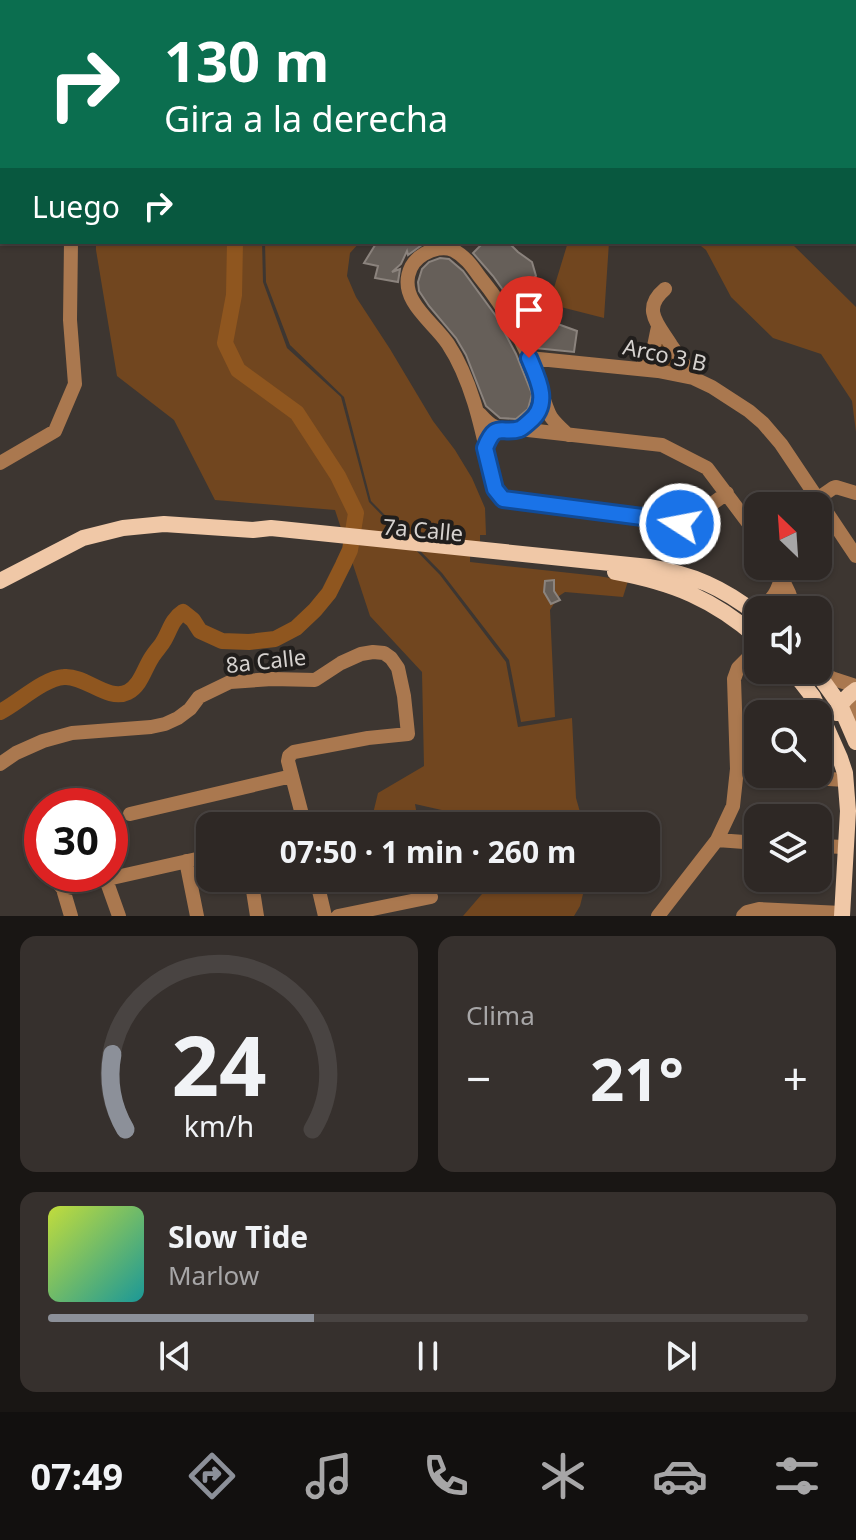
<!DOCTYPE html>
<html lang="es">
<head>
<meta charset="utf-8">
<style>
	body { margin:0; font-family:"Noto Sans",sans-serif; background:#36302d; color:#f1f3f6; height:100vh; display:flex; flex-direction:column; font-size:30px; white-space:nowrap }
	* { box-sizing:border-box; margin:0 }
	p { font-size:26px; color:#a7a6a7 }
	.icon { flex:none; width:44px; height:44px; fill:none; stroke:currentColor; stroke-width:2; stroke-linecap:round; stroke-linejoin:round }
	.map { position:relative; height:916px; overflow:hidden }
	.sheet { display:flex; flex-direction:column; gap:20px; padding:20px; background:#191614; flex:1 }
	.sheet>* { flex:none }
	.top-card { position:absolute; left:0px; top:0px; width:856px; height:244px; box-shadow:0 2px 6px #0004,0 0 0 2px #494442; background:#0b6e4f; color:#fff; overflow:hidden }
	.needle { width:52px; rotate:335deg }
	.tools { position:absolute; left:744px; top:492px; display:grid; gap:16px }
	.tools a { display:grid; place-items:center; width:88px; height:88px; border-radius:16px; background:#2e2825; box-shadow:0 2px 6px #0004,0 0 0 2px #494442; font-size:40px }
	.speed { position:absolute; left:24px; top:788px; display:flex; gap:16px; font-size:40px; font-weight:700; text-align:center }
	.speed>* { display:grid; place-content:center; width:104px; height:104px; border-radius:50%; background:#2e2825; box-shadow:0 2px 6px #0004,0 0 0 2px #494442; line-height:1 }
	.speed .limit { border:12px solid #d22; background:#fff; color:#111 }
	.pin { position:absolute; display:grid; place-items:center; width:68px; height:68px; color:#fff; margin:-82px -34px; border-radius:50% 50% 50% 0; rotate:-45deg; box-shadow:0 0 8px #0007 }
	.pin .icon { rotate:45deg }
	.me { position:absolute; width:88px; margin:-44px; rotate:281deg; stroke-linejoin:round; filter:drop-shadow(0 0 6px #0008) }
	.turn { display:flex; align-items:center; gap:28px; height:168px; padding:0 32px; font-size:36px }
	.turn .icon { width:104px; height:104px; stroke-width:2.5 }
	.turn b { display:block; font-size:56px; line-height:68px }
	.then { display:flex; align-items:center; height:76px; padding:0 32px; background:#0003; gap:16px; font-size:30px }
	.big { font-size:60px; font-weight:700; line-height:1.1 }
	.sheet .card { flex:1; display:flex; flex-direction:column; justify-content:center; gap:12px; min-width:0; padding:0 28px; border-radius:16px; background:#36302d }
	.sheet .dial { align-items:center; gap:0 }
	.dial svg { height:208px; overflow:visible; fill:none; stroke:#494442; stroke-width:7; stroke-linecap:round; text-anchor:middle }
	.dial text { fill:#f1f3f6; stroke:none }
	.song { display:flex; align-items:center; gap:24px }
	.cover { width:96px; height:96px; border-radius:12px; background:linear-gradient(135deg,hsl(70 70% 55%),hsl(180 70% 35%)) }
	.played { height:8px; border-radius:4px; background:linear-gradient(90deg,#8c9099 35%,#494442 35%) }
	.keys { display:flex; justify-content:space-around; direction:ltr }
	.heat { display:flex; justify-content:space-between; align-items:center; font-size:44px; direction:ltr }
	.sheet .tiles { flex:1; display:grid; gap:20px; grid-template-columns:1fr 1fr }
	.card:last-child { grid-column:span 2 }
	.trip { position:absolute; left:196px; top:812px; width:464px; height:80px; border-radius:16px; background:#2e2825; box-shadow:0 2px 6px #0004,0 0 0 2px #494442; font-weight:700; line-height:80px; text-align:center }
	.tab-bar { display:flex; height:128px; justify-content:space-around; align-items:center; background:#12100f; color:#a7a6a7 }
	.tab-bar .icon { width:56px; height:56px }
	.tab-bar .current { color:#8c9099 }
	.tab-bar b { font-size:36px; color:#f1f3f6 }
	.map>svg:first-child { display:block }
	.green { fill:#71461f }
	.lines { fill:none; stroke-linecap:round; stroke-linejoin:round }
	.river { stroke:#8f561f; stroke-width:16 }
	.building { fill:#665f59; stroke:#8b837d; stroke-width:2 }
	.minor { stroke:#aa784f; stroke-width:14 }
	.major { stroke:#f0c8a7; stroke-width:16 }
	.route-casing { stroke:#114b97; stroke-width:20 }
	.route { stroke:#1a73e8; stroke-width:14 }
	.labels { text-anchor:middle; stroke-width:8; stroke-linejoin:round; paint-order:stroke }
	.street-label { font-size:22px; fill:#d6d2cf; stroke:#211e1c }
</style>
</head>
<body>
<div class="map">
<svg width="856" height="916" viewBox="0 0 856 916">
	<rect width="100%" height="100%" fill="#3d3631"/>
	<!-- green -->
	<path class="green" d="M136,0h594l-2,2h-591z
		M96,242h166l1,40 24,66 54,49 28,105 71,73 66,87 12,65 54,-9 4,80 8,28h-123l-6,-13 -40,-9 4,22h-49l8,-33 46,-27 -2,-94 -52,-56 -35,-106 -120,-10 -41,-80 -57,-44 -21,-126z
		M265,242h95l-10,11 -3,23 9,21 34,52 43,72 22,29 17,28 13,30 1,27h-6v10h-10v17l128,14 30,5 -5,16 -58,-5 -6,4 -9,14 5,107 -34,5 -12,-62 -67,-87 -71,-72 -27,-104 -54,-52 -24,-63z
		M568,242h41l-5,76 -55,-14z
		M696,242h94l66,65v125l-4,-31 -31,-47 -48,-16 -42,-41 -25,-47z
		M658,336l26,37 -36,-6z
		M484,878h103l-7,28 -6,10h-111l25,-29z"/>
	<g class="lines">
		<!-- river -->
		<path class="river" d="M481,2l2,-2
			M0,712c18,-9 44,-34 64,-35 21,-2 44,25 64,15 13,-7 16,-23 24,-35 3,-5 8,-10 11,-15 7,-11 8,-22 20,-30l10,8 7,11 22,10 27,1 26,-3 21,-11 19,-18 14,-17 14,-28 7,-15 6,-37 -18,-37 -41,-63 -59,-43 -13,-27 9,-48 1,-53"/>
	</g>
	<!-- building -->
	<path class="building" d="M377,242h49l-18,13 -1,-4 -6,13 -9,8 8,-3 -2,13 -23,-4 3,-12 -14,-3z
		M484,242h24l10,10 14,10 4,14 -7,6 12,36 36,13 -3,21 -39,-4 -22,-44 -20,-28 -20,-23z
		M440,258l9,1 14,12 33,45 20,38 16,40 -4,15 -12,10 -16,-1 -14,-12 -20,-51 -10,-17 -27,-32 -10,-15 -1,-9 4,-13 7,-7z
		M554,580v11l6,9 -9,4 -7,-12 1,-11z"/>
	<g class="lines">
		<!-- minor -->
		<path class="minor" d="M839,0v2
			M54,2l1,-2
			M112,2v-2
			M0,72l2,-2
			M854,129l2,17
			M0,133l2,2
			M665,289c-24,20 -7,35 6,56 8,11 15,22 22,33
			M529,358l129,13 35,7 19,9 37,24 14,12 18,21 75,112
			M641,368c15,-17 12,-20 17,-41
			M480,414c14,16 18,15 39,15l143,16 45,23 51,68
			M519,429c16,-11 21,-16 23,-35
			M568,435c-6,-6 -12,-11 -17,-18 -7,-12 -9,-27 -14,-40 -15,-38 -33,-71 -58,-101 -7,-10 -14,-20 -26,-26 -9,-4 -21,-1 -29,4 -17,10 -21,30 -11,47 9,16 25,28 35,43 27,41 36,97 47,145l8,10 147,19 23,7 14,-3 40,-29
			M0,463l55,-32 20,-47 -5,-64 1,-78
			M807,506l26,-18 3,-1 20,6
			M776,566l13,27 6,17
			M747,606c23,1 29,-10 35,-30
			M815,670l19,9 22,7
			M849,724l7,-18
			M0,764l16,-11 27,-12 29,-8 79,-6 14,-3 13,-6 12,-9 9,-12 31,-15 42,-3 43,1 26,-17 20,-9 12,-2 11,1 7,5 7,10 6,28 4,38 -40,4 -74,14 -5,4 -1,5 17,65
			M808,774l5,4 32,2
			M130,814l162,-38
			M717,840l41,3
			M818,846l27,1
			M32,849l10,13
			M186,861l11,55
			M51,874l12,15 8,27
			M104,874l15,42
			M251,878l6,38
			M316,878l9,38
			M63,889l147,-33
			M338,916l93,-19
			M658,916l59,-76 16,-34 4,-37 -3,-90 4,-11 20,-20
			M743,916l4,-4 12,-3 83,4"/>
		<!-- major -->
		<path class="major" d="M615,572c59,11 98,27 143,66
			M0,581l83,-43 40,-10 41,-4 89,6 18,-2 378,39c45,8 73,20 109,48
			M792,670l21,27 27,61 5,15 3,38 -6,105
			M815,670l25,35 16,37
			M837,713c3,-10 10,-17 19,-23"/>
	</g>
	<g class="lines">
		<defs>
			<path id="route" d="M529,358c9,21 22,46 1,63 -1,1 -9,8 -10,8 -19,6 -24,-9 -35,19l10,41 8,10 147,19 23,7 7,-1"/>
		</defs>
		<!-- route casing -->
		<use href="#route" class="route-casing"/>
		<!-- route -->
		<use href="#route" class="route"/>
	</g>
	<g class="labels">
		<!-- street labels -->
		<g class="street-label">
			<text transform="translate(665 355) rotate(12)" y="8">Arco 3 B</text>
			<text transform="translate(423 530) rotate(5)" y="8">7a Calle</text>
			<text transform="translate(266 661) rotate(-6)" y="8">8a Calle</text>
		</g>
	</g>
</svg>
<div class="tools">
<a><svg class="needle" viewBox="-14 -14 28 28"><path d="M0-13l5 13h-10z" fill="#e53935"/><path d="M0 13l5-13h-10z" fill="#a7a6a7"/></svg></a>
<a><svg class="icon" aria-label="sound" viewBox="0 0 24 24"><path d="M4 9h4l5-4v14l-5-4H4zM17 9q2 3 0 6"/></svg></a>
<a><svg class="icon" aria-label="search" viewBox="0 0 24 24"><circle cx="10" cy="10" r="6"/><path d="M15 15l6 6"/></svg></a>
<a><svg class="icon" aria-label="layers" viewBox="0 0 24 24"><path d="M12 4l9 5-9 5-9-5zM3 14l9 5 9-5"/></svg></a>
</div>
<div class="speed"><div class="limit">30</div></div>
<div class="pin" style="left:529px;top:358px;background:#d93025"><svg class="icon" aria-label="arrive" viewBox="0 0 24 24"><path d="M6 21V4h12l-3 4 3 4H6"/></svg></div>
<svg class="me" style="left:680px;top:524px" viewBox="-20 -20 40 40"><circle r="17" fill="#1a73e8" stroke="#fff" stroke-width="3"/><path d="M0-11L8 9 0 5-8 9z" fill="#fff"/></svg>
<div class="trip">07:50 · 1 min · 260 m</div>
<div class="top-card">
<div class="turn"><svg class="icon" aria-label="right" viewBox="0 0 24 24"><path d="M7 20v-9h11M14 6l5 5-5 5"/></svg><div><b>130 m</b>Gira a la derecha</div></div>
<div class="then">Luego<svg class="icon" aria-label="right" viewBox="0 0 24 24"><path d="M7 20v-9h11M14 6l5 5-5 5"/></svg></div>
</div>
</div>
<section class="sheet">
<div class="tiles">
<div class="card dial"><svg viewBox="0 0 100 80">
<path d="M14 69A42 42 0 1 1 86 69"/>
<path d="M14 69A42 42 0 0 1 9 40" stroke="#8c9099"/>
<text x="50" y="56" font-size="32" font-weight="700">24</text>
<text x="50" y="72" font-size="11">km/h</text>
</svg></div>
<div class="card"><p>Clima</p>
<div class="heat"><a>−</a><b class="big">21°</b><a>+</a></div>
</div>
<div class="card">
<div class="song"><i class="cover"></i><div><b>Slow Tide</b><p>Marlow</p></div></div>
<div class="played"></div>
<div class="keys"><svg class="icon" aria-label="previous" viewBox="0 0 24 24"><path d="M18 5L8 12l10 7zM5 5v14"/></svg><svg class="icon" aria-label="pause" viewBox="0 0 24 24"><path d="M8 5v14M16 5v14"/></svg><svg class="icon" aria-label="next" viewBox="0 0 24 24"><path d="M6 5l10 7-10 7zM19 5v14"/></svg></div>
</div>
</div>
</section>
<nav class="tab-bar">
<b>07:49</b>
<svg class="icon current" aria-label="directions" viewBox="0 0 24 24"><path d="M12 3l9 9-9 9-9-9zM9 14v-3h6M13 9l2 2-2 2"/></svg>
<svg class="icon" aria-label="music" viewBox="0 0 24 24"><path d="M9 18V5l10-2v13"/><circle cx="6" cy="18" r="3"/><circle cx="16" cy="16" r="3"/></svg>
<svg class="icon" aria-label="phone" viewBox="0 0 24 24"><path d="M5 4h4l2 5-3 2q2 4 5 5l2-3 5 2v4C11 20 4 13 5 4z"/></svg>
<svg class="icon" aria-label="climate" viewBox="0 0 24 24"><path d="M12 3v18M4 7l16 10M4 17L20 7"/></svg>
<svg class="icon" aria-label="car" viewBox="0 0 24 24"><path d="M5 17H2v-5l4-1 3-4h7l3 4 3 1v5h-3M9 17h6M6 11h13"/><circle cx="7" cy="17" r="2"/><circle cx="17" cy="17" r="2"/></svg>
<svg class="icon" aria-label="filters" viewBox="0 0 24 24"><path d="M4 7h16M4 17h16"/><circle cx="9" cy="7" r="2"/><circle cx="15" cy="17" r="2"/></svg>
</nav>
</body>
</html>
